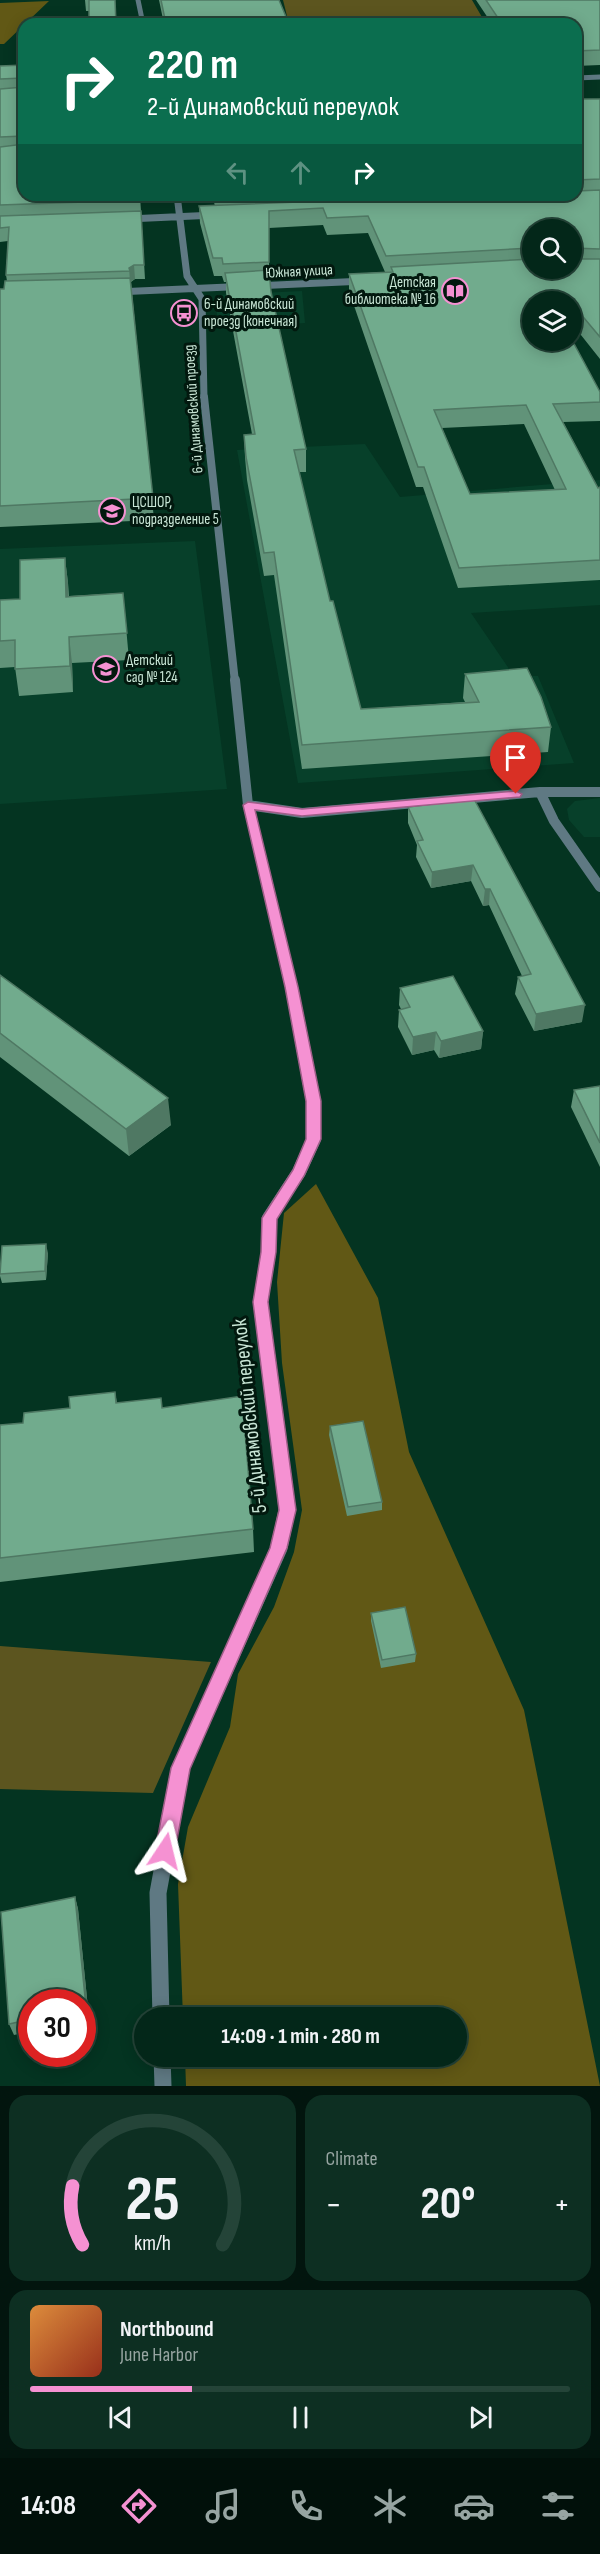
<!DOCTYPE html>
<html lang="en">
<head>
<meta charset="utf-8">
<style>
	body { margin:0; font-family:"Sofia Sans Condensed",sans-serif; background:#0d2f22; color:#f1f3f6; height:100vh; display:flex; flex-direction:column; font-size:22px; white-space:nowrap }
	* { box-sizing:border-box; margin:0 }
	p { font-size:20px; color:#97a5a2 }
	.icon { flex:none; width:33px; height:33px; fill:none; stroke:currentColor; stroke-width:2; stroke-linecap:round; stroke-linejoin:round }
	.map { position:relative; height:2086px; overflow:hidden }
	.details { display:flex; flex-direction:column; gap:9px; padding:9px; background:#02150e; flex:1 }
	.details>* { flex:none }
	.hud { position:absolute; left:18px; top:18px; width:564px; height:183px; border-radius:18px; box-shadow:0 3px 15px #0003,0 0 0 2px #244438; background:#0b6e4f; color:#fff; overflow:hidden }
	.buttons { position:absolute; left:522px; top:219px; display:grid; gap:12px }
	.buttons a { display:grid; place-items:center; width:60px; height:60px; border-radius:50%; background:#032719; box-shadow:0 3px 15px #0003,0 0 0 2px #244438; font-size:30px }
	.speed { position:absolute; left:18px; top:1989px; display:flex; gap:12px; font-size:30px; font-weight:700; text-align:center }
	.speed>* { display:grid; place-content:center; width:78px; height:78px; border-radius:50%; background:#032719; box-shadow:0 3px 15px #0003,0 0 0 2px #244438; line-height:1 }
	.speed .limit { border:9px solid #d22; background:#fff; color:#111 }
	.pin { position:absolute; display:grid; place-items:center; width:51px; height:51px; color:#fff; margin:-62px -26px; border-radius:50% 50% 50% 0; rotate:-45deg; box-shadow:0 0 6px #0007 }
	.pin .icon { rotate:45deg }
	.me { position:absolute; width:66px; margin:-33px; rotate:10deg; stroke-linejoin:round; filter:drop-shadow(0 0 4px #0008) }
	.turn { display:flex; align-items:center; gap:21px; height:126px; padding:0 30px; font-size:27px }
	.turn .icon { width:78px; height:78px; stroke-width:2.5 }
	.turn b { display:block; font-size:42px; line-height:51px }
	.lanes { display:flex; align-items:center; height:57px; padding:0 30px; background:#0003; justify-content:center; gap:30px; direction:ltr }
	.lanes .off { opacity:.35 }
	.big { font-size:45px; font-weight:700; line-height:1.1 }
	.details .widget { flex:1; display:flex; flex-direction:column; justify-content:center; gap:9px; min-width:0; padding:0 21px; border-radius:18px; background:#0d2f22 }
	.details .dial { align-items:center; gap:0 }
	.dial svg { height:156px; overflow:visible; fill:none; stroke:#244438; stroke-width:7; stroke-linecap:round; text-anchor:middle }
	.dial text { fill:#f1f3f6; stroke:none }
	.song { display:flex; align-items:center; gap:18px }
	.cover { width:72px; height:72px; border-radius:9px; background:linear-gradient(135deg,hsl(30 70% 55%),hsl(10 70% 35%)) }
	.played { height:6px; border-radius:3px; background:linear-gradient(90deg,#f591d2 30%,#244438 30%) }
	.keys { display:flex; justify-content:space-around; direction:ltr }
	.heat { display:flex; justify-content:space-between; align-items:center; font-size:33px; direction:ltr }
	.details .tiles { flex:1; display:grid; gap:9px; grid-template-columns:1fr 1fr }
	.widget:last-child { grid-column:span 2 }
	.trip { position:absolute; left:134px; top:2007px; width:333px; height:60px; border-radius:30px; background:#032719; box-shadow:0 3px 15px #0003,0 0 0 2px #244438; font-weight:700; line-height:60px; text-align:center }
	.menu { display:flex; height:96px; justify-content:space-around; align-items:center; background:#01100a; color:#97a5a2 }
	.menu .icon { width:42px; height:42px }
	.menu .selected { color:#f591d2 }
	.menu b { font-size:27px; color:#f1f3f6 }
	.map>svg:first-child { display:block }
	.built { fill:#07402a }
	.green { fill:#5c551f }
	.forest { fill:#615815 }
	.lines { fill:none; stroke-linecap:round; stroke-linejoin:round }
	.minor-far5 { stroke:#5f7983; stroke-width:5 }
	.minor-far4 { stroke:#5f7983; stroke-width:7 }
	.minor-far3 { stroke:#5f7983; stroke-width:8 }
	.minor-far2 { stroke:#5f7983; stroke-width:10 }
	.minor-far1 { stroke:#5f7983; stroke-width:14 }
	.minor { stroke:#5f7983; stroke-width:17 }
	.tertiary { stroke:#5f7983; stroke-width:5 }
	.wall { fill:#619379; fill-rule:evenodd }
	.shaded-wall { fill:#4f7863 }
	.building { fill:#71ab8d; stroke:#4f7863; stroke-width:1.5; fill-rule:evenodd }
	.route { fill:#f591d2; stroke:#9f5e88; stroke-width:1.5 }
	.labels { text-anchor:middle; stroke-width:6; stroke-linejoin:round; paint-order:stroke }
	.far-street-label { font-size:15px; fill:#c9e6d6; stroke:#02180e }
	.far-poi-label { font-size:15px; fill:#c9e6d6; stroke:#02180e; text-anchor:start }
	.near-street-label { font-size:21px; fill:#c9e6d6; stroke:#02180e }
</style>
</head>
<body>
<div class="map">
<svg width="600" height="2086" viewBox="0 0 600 2086">
	<rect width="100%" height="100%" fill="#043421"/>
	<!-- built -->
	<path class="built" d="M302,291l3,32 -86,5 -4,-27 3,-6z
		M365,444l35,53 200,-17v125l-129,8 43,63h24l36,87 -276,20 -61,-333z
		M195,541l32,248 -227,15v-255z
		M600,798v39h-16l-15,-17 -2,-11 8,-8z"/>
	<!-- green -->
	<path class="green" d="M283,0h189l14,24h-197z
		M0,1646l211,16 -58,131 -153,-4z"/>
	<!-- forest -->
	<path class="forest" d="M49,1l-45,43h-4v-41z
		M316,1184l62,114 31,154 115,258 76,376h-414l-1,-29 271,-1v-38h-273l-5,-134 10,-57 42,-100 8,-53 36,-67 20,-55 8,-42 -20,-147 -5,-81 7,-69z"/>
	<g class="lines">
		<!-- minor-far5 -->
		<path class="minor-far5" d="M138,0l5,24"/>
		<!-- minor-far4 -->
		<path class="minor-far4" d="M177,195l10,81 15,23 2,99
			M128,219l87,-4
			M116,292l249,-11"/>
		<!-- minor-far3 -->
		<path class="minor-far3" d="M204,397l31,285"/>
		<!-- minor-far2 -->
		<path class="minor-far2" d="M235,680l13,125 44,182 10,56
			M540,792l14,29 46,66
			M248,805l54,8 238,-21h60"/>
		<!-- minor-far1 -->
		<path class="minor-far1" d="M286,1502l-26,-200 9,-50v-34l30,-46 15,-33 -1,-38 -11,-60"/>
		<!-- minor -->
		<path class="minor" d="M161,2018l-3,-125 23,-125 98,-220 8,-38 -1,-10
			M162,2056l1,30"/>
		<!-- tertiary -->
		<path class="tertiary" d="M576,78l24,-1"/>
	</g>
	<!-- wall -->
	<path class="wall" d="M85,0h30l-26,11h-3z
		M159,0h120l10,24h-125z
		M476,0h124v65l-24,1v-42h-84z
		M24,65v130h116l5,84h-10l-4,3 23,238 -154,7v-238h4l3,-8 -1,-6 2,-34 -8,1v-176z
		M576,99h24v260l-23,-29 -45,-28 68,90v29l-37,1 35,66 2,-1v93l-142,8 -35,-101h-7l-67,-196v-17l36,-2 -17,-39 -41,2 -4,-10 -54,3v42l2,22 35,157v23h-7l31,129 31,108 104,-7 -2,-4 2,-24 86,53 -3,25 -246,17 -28,-194 -10,1 -17,-96 -2,-23 -1,-22 8,-1 -26,-141v-11h-2l-2,-6h-8l-14,-53 -1,-17h16l-3,-11h160v4h10l-2,-4h196zM532,230h40v38h-40zM524,424l31,66 -85,4 -28,-66z
		M65,558l3,25 1,13 54,-3 6,67 -57,3 1,29 -54,4 -4,-29 -15,1v-68l20,-1z
		M474,799l108,223 -48,9 -19,-37 3,-17 4,-1 -33,-71 -6,1 -12,-25 -40,7 -15,-31 1,-12 -9,-22v-16z
		M0,975l171,150 -42,31 -129,-99z
		M400,988l83,43 -2,18 -42,9 -5,-8 -22,5 -14,-28 1,-17 2,-1 -2,-4z
		M600,1086v81l-29,-60 3,-17z
		M48,1253l-2,27 -44,3 -2,-7v-8z
		M115,1392l2,11 45,5 91,121 1,23 -254,30v-157l23,-2 47,-15z
		M330,1426l52,76v8l-35,6 -18,-81z
		M371,1613l45,41 -1,8 -34,6 -10,-47z
		M75,1897l3,12 11,109 -7,1v-17h-50v29l-18,4 -5,-11z"/>
	<!-- shaded-wall -->
	<path class="shaded-wall" d="M134,265l1,14 -5,3 -1,-14z
		M579,312l-2,18 -5,3v-16z
		M65,558l3,25 1,40 -3,-26z
		M69,637l3,26 1,29 -3,-26z
		M473,865l-2,16 -40,7 1,-16z
		M485,889h5l-1,16 -6,1z
		M585,1005l-3,17 -48,9 2,-17z
		M483,1031l-2,18 -42,9 2,-17z
		M436,1032l-2,18 -22,5 1,-18z
		M168,1098l3,27 -42,31 -3,-27z
		M46,1244l2,9 -2,27 -1,-9z
		M75,1897l3,12 11,109 -3,-11z"/>
	<!-- building -->
	<path class="building" d="M89,0h26l1,24h-27z
		M161,0h118l10,24h-123z
		M486,0h114v50l-24,1v-27h-74z
		M24,65v14l-1,-1 -23,1v-13z
		M24,87v49l-24,1v-48z
		M576,99h24v80l-24,1z
		M24,144v51h116v5l-140,5v-58z
		M600,190v59l-28,-1v-18h-40v18l-146,8 -18,-40 -41,2 -4,-10 -54,3v51l-46,2 -1,-6h-9l-14,-52 277,-11h100v-4z
		M141,211l3,54h-10l-5,3 1,3 -124,4 3,-48 -9,1v-12z
		M532,259v9h40v-9h28v78l-21,-25 -7,5v-15h-40v38h40l28,52v10l-47,2 45,84 2,-1v73l-141,8 -35,-101h-6l-69,-193 44,-2 -2,-5zM526,405l40,84 -96,5 -36,-84z
		M269,270l2,22 35,157 -12,1 36,151h3l28,108 118,-7 -14,-28 62,-6 14,29 10,30 -249,18 -28,-193 -10,1 -18,-96 -2,-22 11,-1 -30,-161z
		M130,278l23,220 -153,8v-217h4l1,-8z
		M65,558l1,39 57,-4 4,40 -58,4 1,29 -55,3v-29l-15,1v-41l20,-1v-39z
		M474,799l111,206 -49,9 -18,-37 13,-3 -41,-85h-5l-12,-24 -41,7 -15,-31 6,-1 -15,-33z
		M0,975l168,123 -42,31 -126,-96z
		M453,976l30,55 -42,10 -5,-9 -23,5 -14,-27 11,-3 -10,-19z
		M600,1086v57l-26,-53z
		M46,1244l-1,27 -45,3 2,-28z
		M115,1392l1,11 45,-5 1,10 80,-12 11,133 -253,29v-133l23,-2 1,-10 46,-5 -1,-11z
		M363,1421l19,81 -34,5 -18,-81z
		M405,1607l11,47 -34,6 -11,-47z
		M75,1897l11,110 -4,1v-6h-50v17l-23,5 -8,-112z"/>
	<!-- route -->
	<path class="route" d="M516,791l6,3 -2,3 -218,19 -47,-6 43,177 23,114v38l-17,37 -27,43 -1,33 -8,50 28,208 -9,38 -97,221 -15,82 -3,8 -7,3 -7,-3 -3,-8 16,-83 99,-220 9,-38 -26,-208 8,-50 1,-34 31,-48 13,-31v-38l-21,-114 -42,-182 5,-3 54,7z"/>
	<!-- icons -->
	<defs>
		<symbol id="library-ring" viewBox="-11 -11 22 22"><circle r="9.5" fill="#02180e" stroke="#f591d2" stroke-width="1.5"/><path d="M-6-4Q-3-5.5-.7-3.5V5Q-3 3-6 4ZM6-4Q3-5.5 .7-3.5V5Q3 3 6 4Z" fill="#f591d2"/></symbol>
		<symbol id="bus-ring" viewBox="-11 -11 22 22"><circle r="9.5" fill="#02180e" stroke="#f591d2" stroke-width="1.5"/><path d="M-5-6H5V4H4V6H2V4H-2V6H-4V4H-5ZM-3.5-4V0h7V-4ZM-3.5 1.2v1.5H-2V1.2ZM2 1.2v1.5H3.5V1.2Z" fill="#f591d2"/></symbol>
		<symbol id="school-ring" viewBox="-11 -11 22 22"><circle r="9.5" fill="#02180e" stroke="#f591d2" stroke-width="1.5"/><path d="M0-5L7-2L0 1L-7-2ZM-4 1L0 2.5L4 1V4Q0 6-4 4Z" fill="#f591d2"/></symbol>
	</defs>
	<g fill-rule="evenodd">
		<use href="#library-ring" x="440" y="276" width="30" height="30"/>
		<use href="#bus-ring" x="169" y="298" width="30" height="30"/>
		<use href="#school-ring" x="97" y="496" width="30" height="30"/>
		<use href="#school-ring" x="91" y="654" width="30" height="30"/>
	</g>
	<g class="labels">
		<!-- far-street labels -->
		<g class="far-street-label">
			<text transform="translate(299 271) rotate(-3)" y="5">Южная улица</text>
			<text transform="translate(193 409) rotate(-94)" y="5">6-й Динамовский проезд</text>
		</g>
		<!-- far-poi labels -->
		<g class="far-poi-label">
			<text x="436" y="287" text-anchor="end">Детская<tspan x="436" dy="17">библиотека № 16</tspan></text>
			<text x="204" y="309">6-й Динамовский<tspan x="204" dy="17">проезд (конечная)</tspan></text>
			<text x="132" y="507">ЦСШОР,<tspan x="132" dy="17">подразделение 5</tspan></text>
			<text x="126" y="665">Детский<tspan x="126" dy="17">сад № 124</tspan></text>
		</g>
		<!-- near-street labels -->
		<g class="near-street-label">
			<text transform="translate(249 1416) rotate(-96)" y="7">5-й Динамовский переулок</text>
		</g>
	</g>
</svg>
<div class="buttons">
<a><svg class="icon" aria-label="search" viewBox="0 0 24 24"><circle cx="10" cy="10" r="6"/><path d="M15 15l6 6"/></svg></a>
<a><svg class="icon" aria-label="layers" viewBox="0 0 24 24"><path d="M12 4l9 5-9 5-9-5zM3 14l9 5 9-5"/></svg></a>
</div>
<div class="speed"><div class="limit">30</div></div>
<div class="pin" style="left:516px;top:794px;background:#d93025"><svg class="icon" aria-label="arrive" viewBox="0 0 24 24"><path d="M6 21V4h12l-3 4 3 4H6"/></svg></div>
<svg class="me" style="left:165px;top:1851px" viewBox="-20 -20 40 40"><path d="M0-17L14 15 0 8-14 15z" fill="#f591d2" stroke="#fff" stroke-width="4"/></svg>
<div class="trip">14:09 · 1 min · 280 m</div>
<div class="hud">
<div class="turn"><svg class="icon" aria-label="right" viewBox="0 0 24 24"><path d="M7 20v-9h11M14 6l5 5-5 5"/></svg><div><b>220 m</b>2-й Динамовский переулок</div></div>
<div class="lanes"><svg class="icon off" aria-label="left" viewBox="0 0 24 24"><path d="M17 20v-9H6M10 6l-5 5 5 5"/></svg><svg class="icon off" aria-label="ahead" viewBox="0 0 24 24"><path d="M12 20V5M6 11l6-6 6 6"/></svg><svg class="icon" aria-label="right" viewBox="0 0 24 24"><path d="M7 20v-9h11M14 6l5 5-5 5"/></svg></div>
</div>
</div>
<section class="details">
<div class="tiles">
<div class="widget dial"><svg viewBox="0 0 100 80">
<path d="M14 69A42 42 0 1 1 86 69"/>
<path d="M14 69A42 42 0 0 1 9 39" stroke="#f591d2"/>
<text x="50" y="56" font-size="32" font-weight="700">25</text>
<text x="50" y="72" font-size="11">km/h</text>
</svg></div>
<div class="widget"><p>Climate</p>
<div class="heat"><a>−</a><b class="big">20°</b><a>+</a></div>
</div>
<div class="widget">
<div class="song"><i class="cover"></i><div><b>Northbound</b><p>June Harbor</p></div></div>
<div class="played"></div>
<div class="keys"><svg class="icon" aria-label="previous" viewBox="0 0 24 24"><path d="M18 5L8 12l10 7zM5 5v14"/></svg><svg class="icon" aria-label="pause" viewBox="0 0 24 24"><path d="M8 5v14M16 5v14"/></svg><svg class="icon" aria-label="next" viewBox="0 0 24 24"><path d="M6 5l10 7-10 7zM19 5v14"/></svg></div>
</div>
</div>
</section>
<nav class="menu">
<b>14:08</b>
<svg class="icon selected" aria-label="directions" viewBox="0 0 24 24"><path d="M12 3l9 9-9 9-9-9zM9 14v-3h6M13 9l2 2-2 2"/></svg>
<svg class="icon" aria-label="music" viewBox="0 0 24 24"><path d="M9 18V5l10-2v13"/><circle cx="6" cy="18" r="3"/><circle cx="16" cy="16" r="3"/></svg>
<svg class="icon" aria-label="phone" viewBox="0 0 24 24"><path d="M5 4h4l2 5-3 2q2 4 5 5l2-3 5 2v4C11 20 4 13 5 4z"/></svg>
<svg class="icon" aria-label="climate" viewBox="0 0 24 24"><path d="M12 3v18M4 7l16 10M4 17L20 7"/></svg>
<svg class="icon" aria-label="car" viewBox="0 0 24 24"><path d="M5 17H2v-5l4-1 3-4h7l3 4 3 1v5h-3M9 17h6M6 11h13"/><circle cx="7" cy="17" r="2"/><circle cx="17" cy="17" r="2"/></svg>
<svg class="icon" aria-label="filters" viewBox="0 0 24 24"><path d="M4 7h16M4 17h16"/><circle cx="9" cy="7" r="2"/><circle cx="15" cy="17" r="2"/></svg>
</nav>
</body>
</html>
